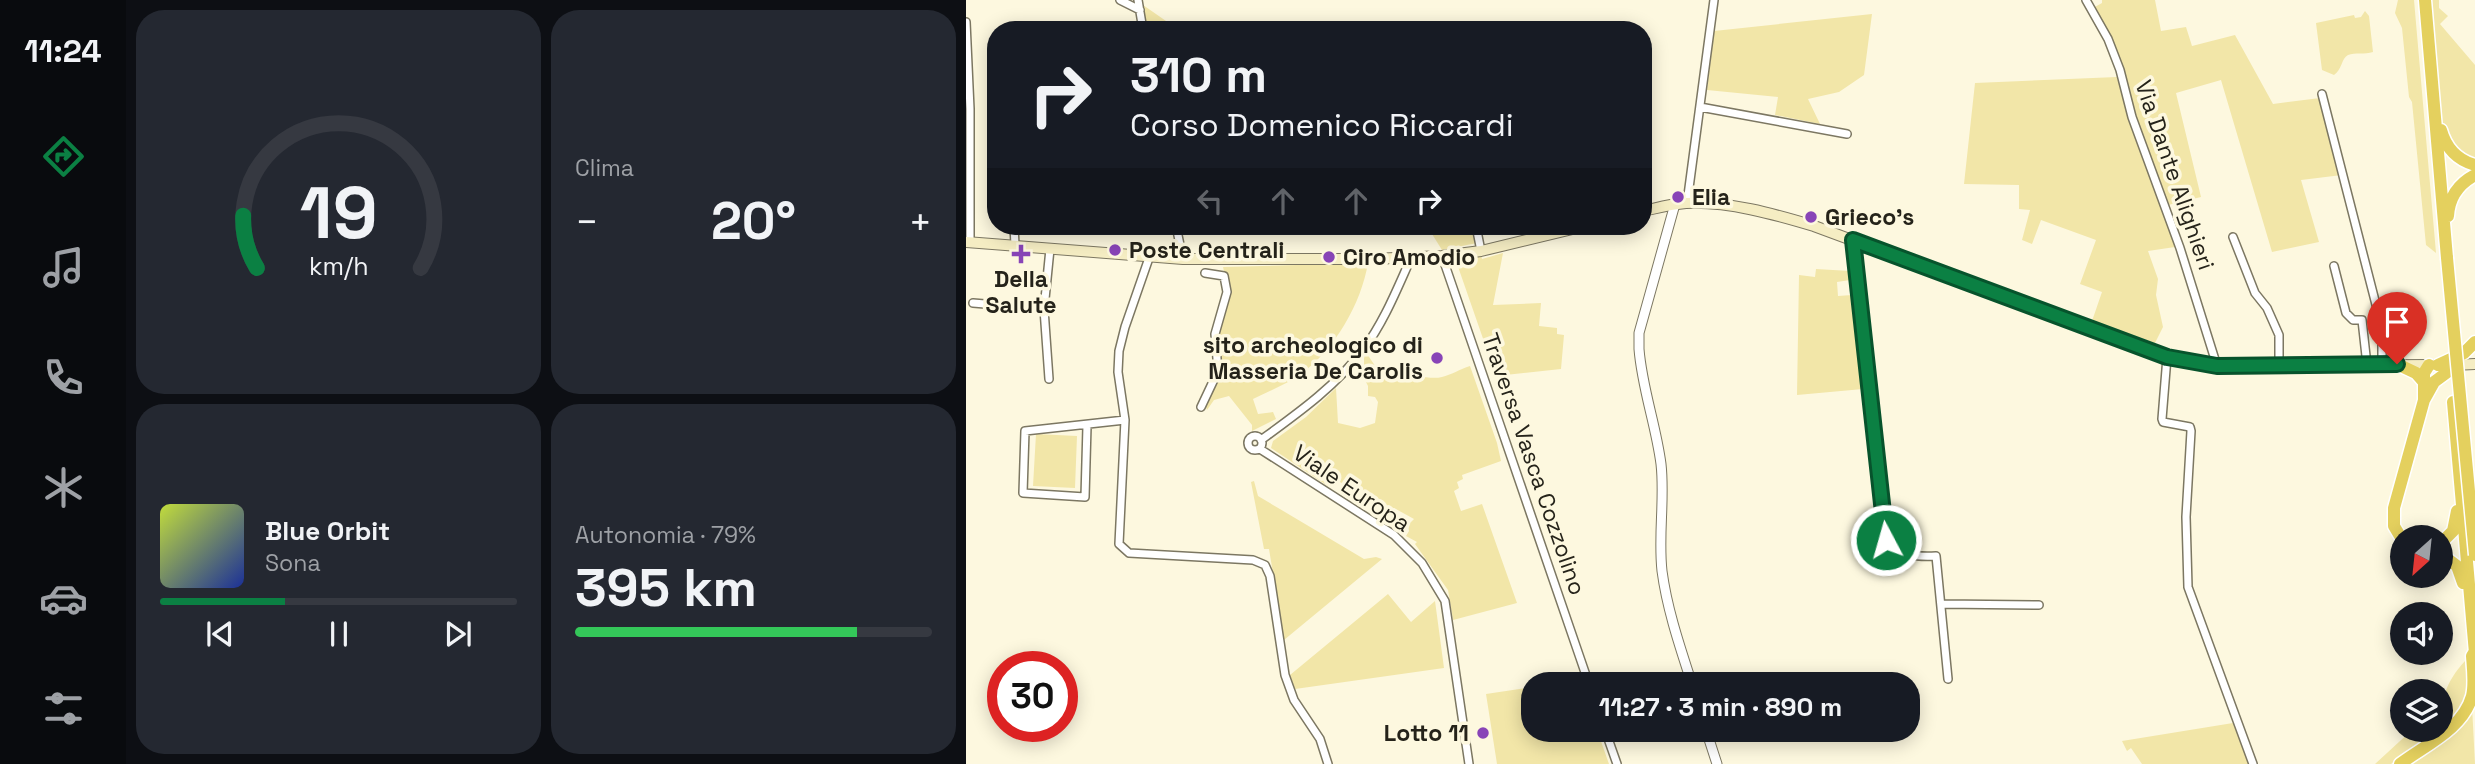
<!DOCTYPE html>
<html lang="it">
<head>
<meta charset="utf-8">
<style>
	body { margin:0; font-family:"Space Grotesk",sans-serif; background:#242831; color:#f1f3f6; height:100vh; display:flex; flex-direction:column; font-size:26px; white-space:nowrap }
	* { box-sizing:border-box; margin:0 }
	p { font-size:23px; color:#9ea1a6 }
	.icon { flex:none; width:38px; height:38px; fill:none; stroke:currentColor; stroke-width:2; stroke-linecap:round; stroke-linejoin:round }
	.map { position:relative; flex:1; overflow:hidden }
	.drawer { display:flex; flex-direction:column; gap:10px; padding:10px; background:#0d0f14; width:840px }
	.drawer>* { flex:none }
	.guide { position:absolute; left:21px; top:21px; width:665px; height:214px; border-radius:28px; box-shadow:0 4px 18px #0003; background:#171b24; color:#f1f3f6; overflow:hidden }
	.needle { width:46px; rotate:207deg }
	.tools { position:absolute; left:1424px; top:525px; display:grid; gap:14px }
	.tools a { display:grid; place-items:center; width:63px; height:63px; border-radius:50%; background:#171b24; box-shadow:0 4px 18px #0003; font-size:35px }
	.speed { position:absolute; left:21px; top:651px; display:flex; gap:14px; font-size:35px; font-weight:700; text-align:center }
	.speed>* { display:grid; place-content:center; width:91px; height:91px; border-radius:50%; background:#171b24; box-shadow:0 4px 18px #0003; line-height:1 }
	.speed .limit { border:10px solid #d22; background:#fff; color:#111 }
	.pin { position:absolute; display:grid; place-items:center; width:60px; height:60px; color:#fff; margin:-72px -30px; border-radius:50% 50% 50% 0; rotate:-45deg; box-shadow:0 0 7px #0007 }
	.pin .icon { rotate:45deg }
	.me { position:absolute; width:77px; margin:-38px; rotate:354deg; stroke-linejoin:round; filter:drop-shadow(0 0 5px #0008) }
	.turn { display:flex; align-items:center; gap:24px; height:147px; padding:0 28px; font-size:32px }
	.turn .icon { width:91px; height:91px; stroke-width:2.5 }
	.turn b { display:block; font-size:49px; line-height:60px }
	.lanes { display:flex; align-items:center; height:66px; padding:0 28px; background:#0003; justify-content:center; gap:35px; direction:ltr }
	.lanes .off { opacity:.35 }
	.big { font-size:52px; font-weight:800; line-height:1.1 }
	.drawer .widget { flex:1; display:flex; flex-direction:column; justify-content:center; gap:10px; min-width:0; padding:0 24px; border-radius:28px; background:#242831 }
	.drawer .dial { align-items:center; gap:0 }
	.dial svg { height:182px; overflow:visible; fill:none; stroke:#363941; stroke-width:7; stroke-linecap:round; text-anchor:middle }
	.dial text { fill:#f1f3f6; stroke:none }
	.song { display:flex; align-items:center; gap:21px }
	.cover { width:84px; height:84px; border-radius:10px; background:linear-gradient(135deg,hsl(70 70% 55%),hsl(230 70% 35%)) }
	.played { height:7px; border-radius:4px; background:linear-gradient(90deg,#0b8043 35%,#363941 35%) }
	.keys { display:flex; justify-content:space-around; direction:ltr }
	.heat { display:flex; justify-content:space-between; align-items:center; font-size:38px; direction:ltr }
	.charge { height:10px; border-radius:5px; background:linear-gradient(90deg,#34c759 79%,#363941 0) }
	.drawer .tiles { flex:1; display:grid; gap:10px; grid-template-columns:repeat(2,1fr) }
	.trip { position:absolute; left:555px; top:672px; width:399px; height:70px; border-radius:28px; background:#171b24; box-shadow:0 4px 18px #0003; font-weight:800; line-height:70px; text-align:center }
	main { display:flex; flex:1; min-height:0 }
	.tabs { display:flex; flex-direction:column; width:126px; justify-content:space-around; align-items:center; background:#090b0e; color:#9ea1a6 }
	.tabs .icon { width:49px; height:49px }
	.tabs .on { color:#0b8043 }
	.tabs b { font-size:32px; color:#f1f3f6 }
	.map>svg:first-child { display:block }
	.green { fill:#f2e6a8 }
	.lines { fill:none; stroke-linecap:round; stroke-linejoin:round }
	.minor-casing { stroke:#7c7762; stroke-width:10 }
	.tertiary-casing { stroke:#7c7762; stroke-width:11 }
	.secondary-casing { stroke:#7c7762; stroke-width:12 }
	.trunk-casing { stroke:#fff; stroke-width:15 }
	.minor { stroke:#fff; stroke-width:7 }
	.tertiary { stroke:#fff; stroke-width:9 }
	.secondary { stroke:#f5edc3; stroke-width:10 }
	.trunk { stroke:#e4d05e; stroke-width:12 }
	.trunk-bridge-casing { stroke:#fff; stroke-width:15; stroke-linecap:butt }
	.trunk-bridge { stroke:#e4d05e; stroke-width:12 }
	.route-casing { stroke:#07532c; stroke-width:18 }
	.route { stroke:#0b8043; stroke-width:12 }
	.poi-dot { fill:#8844b7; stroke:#fdf8df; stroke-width:2.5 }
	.labels { text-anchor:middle; stroke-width:7; stroke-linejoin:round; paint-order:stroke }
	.street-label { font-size:23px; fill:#25231a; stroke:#fdf8df }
	.poi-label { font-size:23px; font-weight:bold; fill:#25231a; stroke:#fdf8df; text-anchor:start }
</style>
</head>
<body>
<main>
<nav class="tabs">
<b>11:24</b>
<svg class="icon on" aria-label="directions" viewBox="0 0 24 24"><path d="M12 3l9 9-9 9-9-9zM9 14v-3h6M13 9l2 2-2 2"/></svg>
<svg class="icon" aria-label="music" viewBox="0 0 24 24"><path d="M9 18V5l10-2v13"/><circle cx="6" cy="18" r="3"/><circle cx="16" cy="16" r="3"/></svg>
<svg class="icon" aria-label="phone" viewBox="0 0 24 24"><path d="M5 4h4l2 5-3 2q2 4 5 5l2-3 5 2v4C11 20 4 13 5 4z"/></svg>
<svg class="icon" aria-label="climate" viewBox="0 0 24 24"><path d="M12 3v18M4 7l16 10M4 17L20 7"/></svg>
<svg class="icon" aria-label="car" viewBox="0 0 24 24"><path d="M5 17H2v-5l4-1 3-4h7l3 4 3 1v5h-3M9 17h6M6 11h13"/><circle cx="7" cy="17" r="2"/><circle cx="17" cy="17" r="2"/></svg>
<svg class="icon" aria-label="filters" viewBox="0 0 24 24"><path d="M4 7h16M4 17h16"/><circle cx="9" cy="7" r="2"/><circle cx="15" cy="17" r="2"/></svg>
</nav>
<section class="drawer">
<div class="tiles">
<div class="widget dial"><svg viewBox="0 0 100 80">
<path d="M14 69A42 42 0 1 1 86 69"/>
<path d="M14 69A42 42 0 0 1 8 46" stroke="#0b8043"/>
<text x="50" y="56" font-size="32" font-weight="700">19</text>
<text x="50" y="72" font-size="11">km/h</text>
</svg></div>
<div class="widget"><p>Clima</p>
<div class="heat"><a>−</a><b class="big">20°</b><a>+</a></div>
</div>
<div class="widget">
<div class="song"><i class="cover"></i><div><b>Blue Orbit</b><p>Sona</p></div></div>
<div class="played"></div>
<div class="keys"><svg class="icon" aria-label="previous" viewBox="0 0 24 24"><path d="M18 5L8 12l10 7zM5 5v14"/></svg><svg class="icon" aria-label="pause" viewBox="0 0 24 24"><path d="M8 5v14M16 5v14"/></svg><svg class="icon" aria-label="next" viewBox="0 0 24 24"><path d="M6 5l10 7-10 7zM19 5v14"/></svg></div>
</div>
<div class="widget"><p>Autonomia · 79%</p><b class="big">395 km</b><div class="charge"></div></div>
</div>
</section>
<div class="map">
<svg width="1509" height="764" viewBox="0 0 1509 764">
	<rect width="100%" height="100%" fill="#fdf8df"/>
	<!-- green -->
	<path class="green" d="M1136,0h53l6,31 25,-4 6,19 43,-11 38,69 47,-6 22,77 -41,5 18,62 -47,10 -51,-172 -45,13 25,104 -33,8 -30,-83 -22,-74 -23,-40 9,-5z
		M1432,0h16l22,253 -10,-8 -14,-143 -3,-5 -7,-69 -7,-15z
		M1461,0h12v8l9,8 -8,8 35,41v96l-15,-7 -18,-24z
		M177,5l36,25h-19l-15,-10z
		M1399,11l4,5 4,36c-8,3 -18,0 -25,3 -7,4 -6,15 -14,20l-12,-5 -6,-47 38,-8 1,3 6,-1z
		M906,14l-8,61 -25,17 -31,7 12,25 -45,-9 3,-18 -71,-7 7,-59z
		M1151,77l14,46 44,124 -27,4 10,28 -2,16 7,32 -8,16 -63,-22 10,-29 -22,-8 16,-44 -55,-20 -9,24 -10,-4 8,-30 -11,-1v-24l-55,-1 11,-101z
		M461,226h46l4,17 -35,7z
		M537,253l-10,52 48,-2 -2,23 18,2v6l7,1 -3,34 -65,7 -41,-118 26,-3 1,4z
		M402,263c-7,41 -33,86 -67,111 -14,10 -32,17 -48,25l5,15 15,-2 3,7 -24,12v-6l-23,-29 -15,4 -7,10 -2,-5 14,-31 -1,-43 11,-39 -6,-25z
		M850,269l34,2v9l-13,2 1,14 14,-1 11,94 -66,6 2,-120 16,2z
		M401,354l15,22c7,2 14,1 19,-3 13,1 29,7 41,4 9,-2 18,-8 28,-11l27,77 4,18 -39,14 1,4 -6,3 2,6 -5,3 7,20 21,-7 35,99 -64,17 -5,-30 -33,-46 2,-2 -11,-6 3,-5 -1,-6 6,-6 -20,-11h-14l-40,-26 -4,-1 -8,5 -57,-38 2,-7 33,-24 30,-29 2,35 22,5 15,-5 3,-21 -3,-5 -7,-1v-10l-4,-8v-21z
		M70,434l41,2 -2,52 -42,-2z
		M288,481l4,15 106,63 12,-2 6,2 -98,81 -15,-91h-5l-13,-67z
		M422,594l23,28 24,-21 9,67 -149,21 -5,-14z
		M1499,661c4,31 2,47 -24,67 0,-29 4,-45 24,-67z
		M567,687v43h64l12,34h-112l-11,-70z
		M1506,706l3,58h-71z
		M1267,723l16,41h-107l-11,-16 -4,3 -5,-10z
		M1446,730h27l-48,34h-16z"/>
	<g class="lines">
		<defs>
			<path id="minor" d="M154,0l20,10
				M172,0l5,30
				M1120,0l22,39 12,31 12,47 48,131 37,118
				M0,22l4,87v133
				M1356,94l60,234v37
				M734,107l147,27
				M721,203l27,-203
				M48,226l1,19
				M210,226l7,33
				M510,226l5,25
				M1267,237l22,56 12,15 12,27v30
				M887,240l33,300c12,16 31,17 50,16l12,123
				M476,256l147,428
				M183,258l-24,69 -6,24 -1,21 7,48 -6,124 10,9 124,7 12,5 5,11 15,99 9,25 26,39 8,25
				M1368,266l12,47 7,7h9l5,45
				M7,303l71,6
				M1201,357l-5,62 1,3 27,5 1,4 -5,86 2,70 65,177
				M83,379l-5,-70 6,-60
				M235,407l17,-36 -3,-37 12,-42 -3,-16 -19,-3
				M121,426l-2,71 -62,-4 2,-62 100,-11
				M282 443a7 7 0 1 1 14 0a7 7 0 1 1-14 0Z
				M295,440c37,-27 74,-53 102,-90 21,-28 34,-61 48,-92
				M294,449l134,86 28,28 23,38 24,163
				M975,604l98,1
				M639,730l12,34"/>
			<path id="tertiary" d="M709,204l-36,129v16c3,39 17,76 22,115 4,35 -3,71 1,107 5,38 18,76 30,113
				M740,730l11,34"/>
			<path id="secondary" d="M677,211c14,-3 28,-7 43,-8 42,-2 88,11 128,23l353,131 50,9 217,-1
				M0,242l217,17h189l70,-3 39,-5 104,-25
				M1487,365l22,-1"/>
			<path id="trunk" d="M1459,0l22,258
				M1475,130c5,18 16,30 34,35
				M1482,216c1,-18 10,-32 27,-41
				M1431,364l19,9 7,8
				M1472,365l26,-12 11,-11
				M1458,400v-27l5,-8
				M1487,402l22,251
				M1437,541l-9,-15v-18l30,-108 10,-18 23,-17
				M1475,543l12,-12 4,-20
				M1475,554l16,12 6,17
				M1434,764c25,-19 63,-35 72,-68 3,-12 1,-27 0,-40l3,-5"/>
		</defs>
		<!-- minor casing -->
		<use href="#minor" class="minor-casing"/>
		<!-- tertiary casing -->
		<use href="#tertiary" class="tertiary-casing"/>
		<!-- secondary casing -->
		<use href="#secondary" class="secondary-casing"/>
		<!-- trunk casing -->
		<use href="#trunk" class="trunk-casing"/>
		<!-- minor -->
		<use href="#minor" class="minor"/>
		<!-- tertiary -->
		<use href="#tertiary" class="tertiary"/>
		<!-- secondary -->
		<use href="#secondary" class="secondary"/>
		<!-- trunk -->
		<use href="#trunk" class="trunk"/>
		<defs>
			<path id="trunk-bridge" d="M1481,258l28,297"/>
		</defs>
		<!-- trunk-bridge casing -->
		<use href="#trunk-bridge" class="trunk-bridge-casing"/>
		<!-- trunk-bridge -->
		<use href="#trunk-bridge" class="trunk-bridge"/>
	</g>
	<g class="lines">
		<defs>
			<path id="route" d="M920,540l-33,-300 314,117 50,9 180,-2"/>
		</defs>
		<!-- route casing -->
		<use href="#route" class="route-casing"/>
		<!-- route -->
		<use href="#route" class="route"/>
	</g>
	<!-- markers -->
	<g class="poi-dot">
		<circle cx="712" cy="197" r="7"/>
		<circle cx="845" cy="217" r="7"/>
		<circle cx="149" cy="250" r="7"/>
		<path d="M51.5 243.5h7v7h7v7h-7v7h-7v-7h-7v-7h7z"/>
		<circle cx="363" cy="257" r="7"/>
		<circle cx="471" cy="358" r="7"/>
		<circle cx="517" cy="733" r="7"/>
	</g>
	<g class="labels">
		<!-- street labels -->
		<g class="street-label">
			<text transform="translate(1209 175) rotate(71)" y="8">Via Dante Alighieri</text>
			<text transform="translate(568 464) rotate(71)" y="8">Traversa Vasca Cozzolino</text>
			<text transform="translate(386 488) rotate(34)" y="8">Viale Europa</text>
		</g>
		<!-- poi labels -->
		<g class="poi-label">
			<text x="726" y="205">Elia</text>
			<text x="859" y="225">Grieco's</text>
			<text x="163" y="258">Poste Centrali</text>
			<text x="377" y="265">Ciro Amodio</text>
			<text x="55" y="287" text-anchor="middle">Della<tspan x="55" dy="26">Salute</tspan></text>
			<text x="457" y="353" text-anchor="end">sito archeologico di<tspan x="457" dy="26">Masseria De Carolis</tspan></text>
			<text x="503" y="741" text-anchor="end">Lotto 11</text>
		</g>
	</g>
</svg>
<div class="tools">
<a><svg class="needle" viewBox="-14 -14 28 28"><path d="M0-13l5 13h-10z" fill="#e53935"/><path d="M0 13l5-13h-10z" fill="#9ea1a6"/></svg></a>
<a><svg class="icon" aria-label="sound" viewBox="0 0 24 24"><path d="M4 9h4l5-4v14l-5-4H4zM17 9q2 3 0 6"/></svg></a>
<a><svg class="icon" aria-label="layers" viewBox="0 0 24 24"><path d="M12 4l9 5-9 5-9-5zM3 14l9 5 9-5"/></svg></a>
</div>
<div class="speed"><div class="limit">30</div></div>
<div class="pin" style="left:1431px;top:364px;background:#d93025"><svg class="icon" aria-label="arrive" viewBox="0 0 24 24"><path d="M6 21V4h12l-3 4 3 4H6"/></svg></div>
<svg class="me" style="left:920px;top:540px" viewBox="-20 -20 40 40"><circle r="17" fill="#0b8043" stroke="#fff" stroke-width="3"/><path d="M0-11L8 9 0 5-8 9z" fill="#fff"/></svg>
<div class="trip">11:27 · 3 min · 890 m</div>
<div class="guide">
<div class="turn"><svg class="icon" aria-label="right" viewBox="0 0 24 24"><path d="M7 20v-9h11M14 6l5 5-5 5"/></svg><div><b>310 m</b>Corso Domenico Riccardi</div></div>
<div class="lanes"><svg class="icon off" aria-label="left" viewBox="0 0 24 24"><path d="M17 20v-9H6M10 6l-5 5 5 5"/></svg><svg class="icon off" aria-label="ahead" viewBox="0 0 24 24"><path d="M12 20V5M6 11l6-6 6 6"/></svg><svg class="icon off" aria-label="ahead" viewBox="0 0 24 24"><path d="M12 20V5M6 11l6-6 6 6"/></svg><svg class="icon" aria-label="right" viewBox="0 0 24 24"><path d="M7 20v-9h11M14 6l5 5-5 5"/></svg></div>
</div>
</div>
</main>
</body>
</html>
